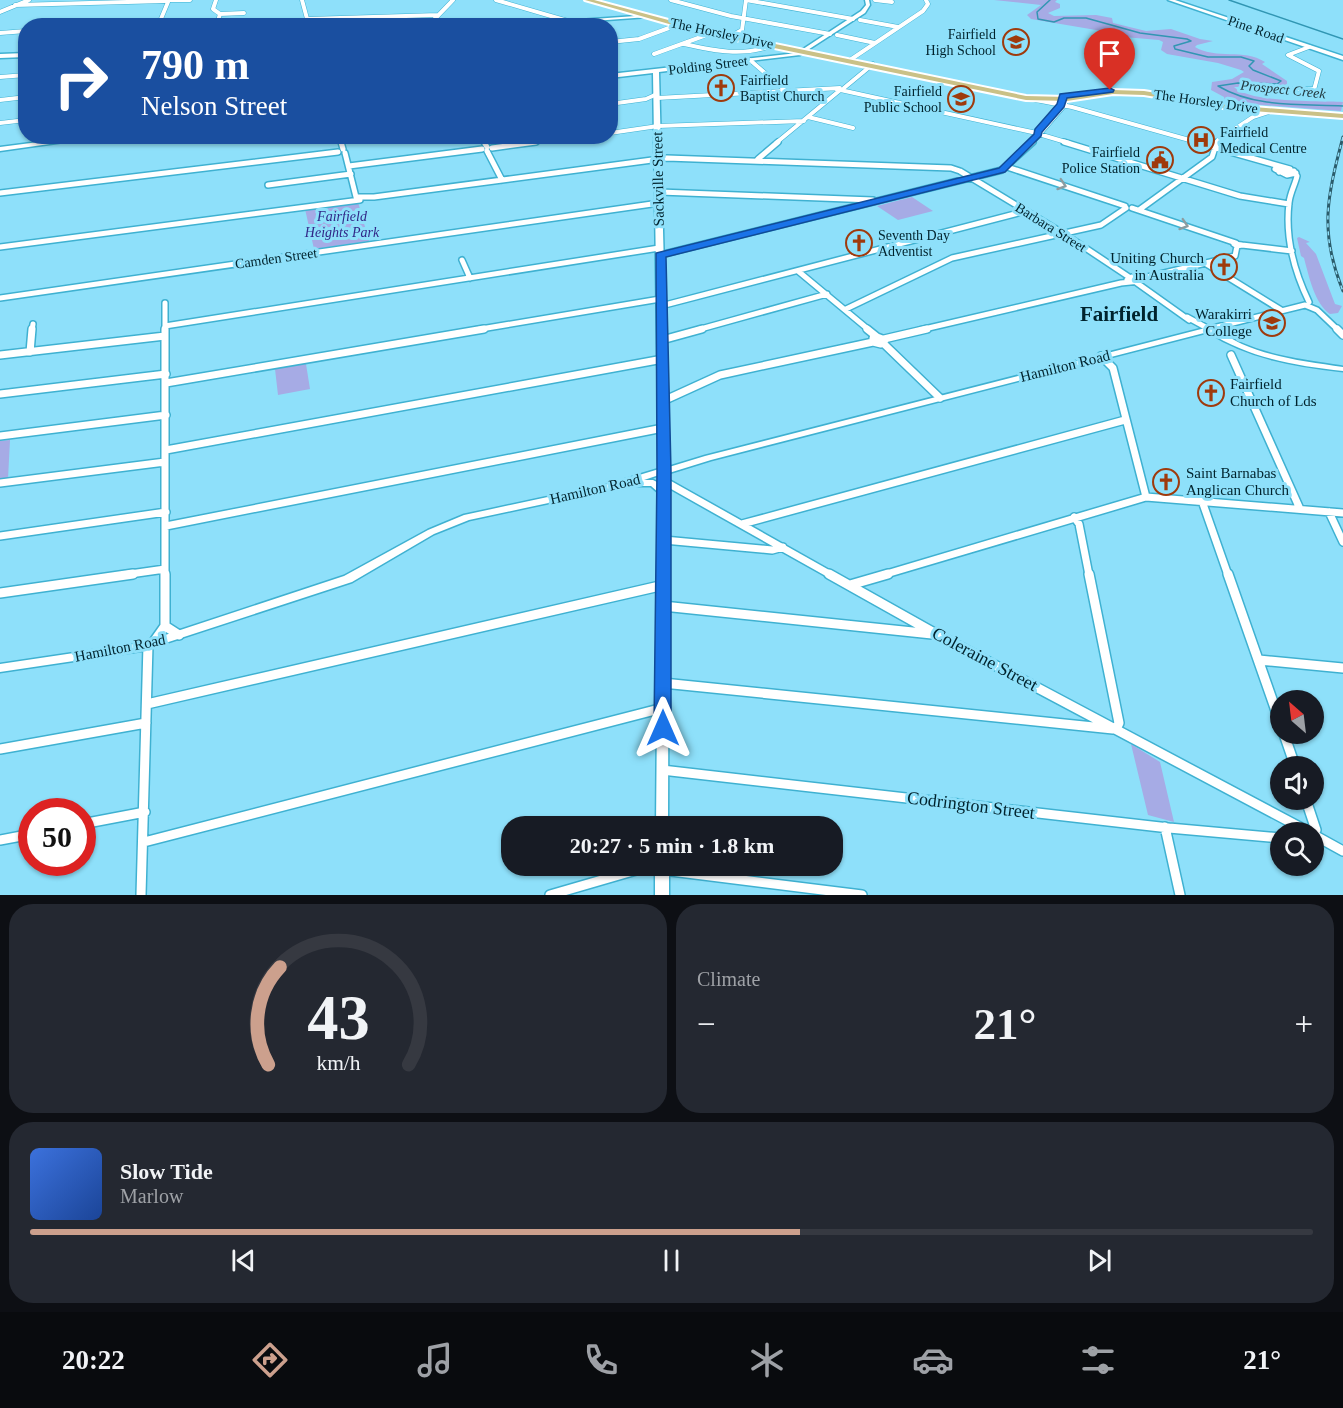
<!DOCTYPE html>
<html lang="en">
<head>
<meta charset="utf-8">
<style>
	body { margin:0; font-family:Georgia,serif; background:#242831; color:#f1f3f6; height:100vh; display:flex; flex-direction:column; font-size:22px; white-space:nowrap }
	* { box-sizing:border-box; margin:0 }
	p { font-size:20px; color:#9ea1a6 }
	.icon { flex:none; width:33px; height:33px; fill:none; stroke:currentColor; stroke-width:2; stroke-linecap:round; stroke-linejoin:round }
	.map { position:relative; height:895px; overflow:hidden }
	.details { display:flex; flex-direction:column; gap:9px; padding:9px; background:#0d0f14; flex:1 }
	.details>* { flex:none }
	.banner { position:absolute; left:18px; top:18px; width:600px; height:126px; border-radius:24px; box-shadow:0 2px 4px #0004; background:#1a4fa0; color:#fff; overflow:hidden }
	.needle { width:39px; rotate:332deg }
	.fabs { position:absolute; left:1270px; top:690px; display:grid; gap:12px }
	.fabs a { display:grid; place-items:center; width:54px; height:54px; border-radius:50%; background:#171b24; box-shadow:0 2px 4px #0004; font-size:30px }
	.speed { position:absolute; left:18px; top:798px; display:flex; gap:12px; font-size:30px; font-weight:700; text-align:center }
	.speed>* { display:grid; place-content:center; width:78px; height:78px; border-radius:50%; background:#171b24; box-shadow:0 2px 4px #0004; line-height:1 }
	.speed .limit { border:9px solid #d22; background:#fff; color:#111 }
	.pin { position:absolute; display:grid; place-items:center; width:51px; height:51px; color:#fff; margin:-62px -26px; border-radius:50% 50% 50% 0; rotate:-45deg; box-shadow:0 0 6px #0007 }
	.pin .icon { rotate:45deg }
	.me { position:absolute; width:66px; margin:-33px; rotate:0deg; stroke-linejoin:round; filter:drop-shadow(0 0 4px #0008) }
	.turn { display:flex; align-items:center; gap:21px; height:126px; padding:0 24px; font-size:27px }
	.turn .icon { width:78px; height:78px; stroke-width:2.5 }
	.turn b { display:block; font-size:42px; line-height:51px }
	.big { font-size:45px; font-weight:600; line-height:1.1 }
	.details .card { flex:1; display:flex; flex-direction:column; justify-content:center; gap:9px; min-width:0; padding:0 21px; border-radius:24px; background:#242831 }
	.details .dial { align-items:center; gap:0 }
	.dial svg { height:156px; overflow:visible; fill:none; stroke:#363941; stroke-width:7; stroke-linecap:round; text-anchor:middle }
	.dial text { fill:#f1f3f6; stroke:none }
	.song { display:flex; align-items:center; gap:18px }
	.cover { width:72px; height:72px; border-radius:9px; background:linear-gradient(135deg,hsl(220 70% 55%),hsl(220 70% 35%)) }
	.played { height:6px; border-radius:3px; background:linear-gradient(90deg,#cca08d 60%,#363941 60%) }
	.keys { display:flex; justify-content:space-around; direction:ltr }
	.heat { display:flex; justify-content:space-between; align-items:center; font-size:33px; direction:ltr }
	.details .tiles { flex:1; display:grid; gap:9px; grid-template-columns:1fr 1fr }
	.card:last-child { grid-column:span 2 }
	.trip { position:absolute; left:501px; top:816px; width:342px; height:60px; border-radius:24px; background:#171b24; box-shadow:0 2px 4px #0004; font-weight:600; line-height:60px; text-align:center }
	.dock { display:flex; height:96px; justify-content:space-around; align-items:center; background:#090b0e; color:#9ea1a6 }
	.dock .icon { width:42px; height:42px }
	.dock .active { color:#cca08d }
	.dock b { font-size:27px; color:#f1f3f6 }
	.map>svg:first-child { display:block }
	.green { fill:#a6abe5 }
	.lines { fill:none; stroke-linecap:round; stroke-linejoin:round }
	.stream { stroke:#3196b3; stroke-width:1.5 }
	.street-far3-casing { stroke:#3fb1d1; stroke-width:5 }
	.street-far2-casing { stroke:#3fb1d1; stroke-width:8 }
	.street-far1-casing { stroke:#3fb1d1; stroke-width:10 }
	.street-casing { stroke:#3fb1d1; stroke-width:12 }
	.secondary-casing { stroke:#3fb1d1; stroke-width:3 }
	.primary-casing { stroke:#fff; stroke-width:4 }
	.street-far3 { stroke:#fff; stroke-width:4 }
	.street-far2 { stroke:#fff; stroke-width:5 }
	.street-far1 { stroke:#fff; stroke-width:7 }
	.street { stroke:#fff; stroke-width:9 }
	.secondary { fill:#fff; fill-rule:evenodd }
	.primary { fill:#cac187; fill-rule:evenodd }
	.rail-casing { stroke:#2b5c6b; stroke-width:3 }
	.rail { stroke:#8ee0fa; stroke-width:1.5; stroke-dasharray:4; stroke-linecap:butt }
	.oneway { stroke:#8c9ca0 }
	.route { fill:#1a73e8; stroke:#114b97; stroke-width:1.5 }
	.labels { text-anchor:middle; stroke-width:6; stroke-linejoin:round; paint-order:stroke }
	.far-street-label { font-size:14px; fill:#00232d; stroke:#8ee0fa }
	.far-poi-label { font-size:14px; fill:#00232d; stroke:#8ee0fa; text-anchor:end }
	.far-water-label { font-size:14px; font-style:italic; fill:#21383f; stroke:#8ee0fa }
	.far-park-label { font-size:14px; font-style:italic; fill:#312687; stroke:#8ee0fa }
	.street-label { font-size:15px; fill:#00232d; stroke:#8ee0fa }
	.poi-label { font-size:15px; fill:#00232d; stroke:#8ee0fa; text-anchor:end }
	.near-street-label { font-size:18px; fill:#00232d; stroke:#8ee0fa }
	.district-label { font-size:21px; font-weight:bold; fill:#00232d; stroke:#8ee0fa }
</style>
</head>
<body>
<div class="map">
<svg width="1343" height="895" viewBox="0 0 1343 895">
	<rect width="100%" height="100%" fill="#8ee0fa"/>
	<!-- green -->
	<path class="green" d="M994,0h63l-2,2 5,2v4l-12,5 6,3 42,-1 16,3 1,5 33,8 25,-2 29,10 13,2 -16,4 -2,2c22,13 48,1 70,15l-3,2 25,17v3l-5,2 -48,1c16,16 85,14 109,15l-2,9 -116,-9 -1,-5 -13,-7 1,-8 20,-3 12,-7 -3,-2 -23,-7 -51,-9 -6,-4 2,-8 -4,-2 -35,-3 -28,-7 -65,-11 -4,-4 14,-10z
		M912,197l21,14 -35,9 -21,-14z
		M358,202l11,39 -55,8 -9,-40z
		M1299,237l11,5 -4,1 10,11 19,50 7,2 -4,7 -8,1c-15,-10 -21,-37 -26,-56l-3,-2 -4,-18z
		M306,364l4,25 -32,6 -3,-26z
		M10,440l-2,39 -8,1v-39z
		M1131,744l29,18 14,60 -26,-7z"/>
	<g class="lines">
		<!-- stream -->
		<path class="stream" d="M1050,0l-13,12 1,7 16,3 10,-4h22l54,15 47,6 4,2 -17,5 1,3 33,8h33l13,4 -5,5 4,4 28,11 -4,3 -39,-1 -20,3c37,22 83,18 125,20
			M1229,0l114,39"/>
		<defs>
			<path id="street-far3" d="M166,0h24
				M216,0l-3,9 7,5 -3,10 2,2
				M302,0l7,26
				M496,0l72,21
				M671,0l60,16 99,18
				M746,0l107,19
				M875,0l17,2
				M15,5l150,-4
				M0,12l29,-12
				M220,14l24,-1
				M308,19l130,-4
				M860,20l38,7
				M158,26l10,-24
				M226,26l15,-2
				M428,26l25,-26
				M0,33l26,-2
				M837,35l38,8
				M731,36l11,-6 4,-30
				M610,42l29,-3 38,-14
				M684,44c31,7 59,13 90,1
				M1309,47l-21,8 31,16 -5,19
				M654,54l58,-21
				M750,60l36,31
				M850,60l73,-49 5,-7 -2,-4
				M0,77l26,-2
				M844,88l29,-24
				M836,89l196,43 37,11
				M1268,89h45
				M657,98l183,-10
				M1031,99l41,8 128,36
				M0,100l26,-3
				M610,104l36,-5 11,-5
				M808,117l45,11
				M0,123l26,-3
				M610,133l48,-7 146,-5
				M339,136l2,7
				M481,136l4,7
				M525,143l55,-7
				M776,143l63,-52
				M1032,143l32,-37 3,-7 -4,-3
				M1217,143l1,-3 35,-23 19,-6"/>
			<path id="street-far2" d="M341,142l2,7
				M484,142l3,5
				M1064,142l176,54 49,8
				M1195,142l95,27
				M492,148l44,-6
				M487,151l15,29
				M345,153l11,44
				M758,159l20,-17
				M349,166l133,-17
				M1007,167l118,39
				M1275,169l12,6 9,-2
				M1279,172l3,-3 12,2 3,5c-2,9 -7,17 -8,27 -4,34 5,68 20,99
				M268,185l83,-11
				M660,192l213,8
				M0,193l338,-41
				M356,197h18l293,-39 284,10 9,3 109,66 60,40
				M1132,208l104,35
				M1139,210l73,-53 5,-15
				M1234,244l8,1 -5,1z
				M1242,245l50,6
				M0,247l360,-47
				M660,255l342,-85 31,-28
				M462,260l8,18
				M1205,263l76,47
				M798,271l71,59
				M1139,279l96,-23 2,-10
				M1137,283l52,37
				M0,298l659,-95
				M165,303v27
				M661,306l365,-95
				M846,309l106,-51 149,-33 25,-17
				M1187,317l22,12 96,-24 12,5 21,20
				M165,326l494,-78
				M32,330l1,-6
				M475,330l185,-31
				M697,330l130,-36
				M920,330l201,-47 19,-2 -8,-4 -5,3"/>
			<path id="street-far1" d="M165,329v246
				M867,329l10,8
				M1337,329l6,6
				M877,337l8,3 -4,4 -8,-2v-4z
				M884,339l43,-10
				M662,340l40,-11
				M883,343l57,55
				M30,352l2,-23
				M0,355l165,-19
				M1231,355l69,154
				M1101,356l12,12 33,129
				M166,383l318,-54
				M0,394l166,-20
				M663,401l57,-26 153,-33
				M0,436l166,-21
				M166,450l497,-91
				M664,481l167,94
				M0,483l165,-21
				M1202,501l26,74
				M1329,512l14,30
				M1074,517l5,7 10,51
				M742,524l383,-104
				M166,526l497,-98
				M0,536l166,-24
				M664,540l108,10 11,-3
				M123,575l42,-6
				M883,575l263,-78 197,16"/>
			<path id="street" d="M165,574v52l14,9
				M829,574l107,60 373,198
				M1089,574l30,149 -3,6
				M1228,574l53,151
				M850,585l38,-11
				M0,593l133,-19
				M663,606l269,28
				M153,643l12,-17
				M1259,660l84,8
				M663,683l450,46
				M147,704l517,-119
				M1284,734l11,32
				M0,749l146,-26
				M662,770l507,58 112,10
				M1306,800l10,30 -2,4
				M82,824l63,-12
				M1165,827l15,68
				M1314,835l29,16
				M0,840l32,-6
				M144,842l519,-134
				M658,866l13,5 191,24
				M141,895l7,-250
				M550,895l100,-29"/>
			<path id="secondary" d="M865,0h4l1,5 -5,8 -65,42 -141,17 10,395 36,-11 504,-129c11,4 22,12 33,17 32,14 67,18 101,23v4c-47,-5 -94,-13 -135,-39l-497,128 -42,13 -1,353h-12l3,-333 -8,-7h-14l-4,-3 -19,6 -145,31 -35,14 -82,48 -211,69 -141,21v-8l141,-21 203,-67 84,-46 36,-15 149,-32 46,-14 -6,-396 -43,5v-4l187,-21 64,-42 5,-6zM659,475v8l-6,-3h-9z
				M1168,0h7l168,56v4z
				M650,15v1l-2,1 -123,9h-32z
				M26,53v4l-26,1v-4z
				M85,136h21l-106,15v-4z
				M655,866h14v29h-14z"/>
			<path id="primary" d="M585,0h9l104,28 328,68 41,1 46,-7 31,1 85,14 114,9v4l-114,-9 -85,-14 -31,-1 -46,7 -41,-1 -329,-68z"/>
		</defs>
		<!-- street-far3 casing -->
		<use href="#street-far3" class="street-far3-casing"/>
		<!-- street-far2 casing -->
		<use href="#street-far2" class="street-far2-casing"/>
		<!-- street-far1 casing -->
		<use href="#street-far1" class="street-far1-casing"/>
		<!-- street casing -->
		<use href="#street" class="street-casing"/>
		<!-- secondary casing -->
		<use href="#secondary" class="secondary-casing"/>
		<!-- primary casing -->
		<use href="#primary" class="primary-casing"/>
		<!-- street-far3 -->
		<use href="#street-far3" class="street-far3"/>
		<!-- street-far2 -->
		<use href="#street-far2" class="street-far2"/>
		<!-- street-far1 -->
		<use href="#street-far1" class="street-far1"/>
		<!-- street -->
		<use href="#street" class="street"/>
		<!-- secondary -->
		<use href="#secondary" class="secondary"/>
		<!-- primary -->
		<use href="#primary" class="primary"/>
		<defs>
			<path id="rail" d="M1343,137c-16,60 -24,95 0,154"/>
		</defs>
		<!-- rail casing -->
		<use href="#rail" class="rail-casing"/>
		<!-- rail -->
		<use href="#rail" class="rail"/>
	</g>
	<!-- one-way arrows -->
	<defs><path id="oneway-chevron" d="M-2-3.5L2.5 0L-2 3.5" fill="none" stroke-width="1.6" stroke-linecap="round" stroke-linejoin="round" transform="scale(1.5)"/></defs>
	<g class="oneway">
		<use href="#oneway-chevron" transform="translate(1062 185) rotate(18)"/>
		<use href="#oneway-chevron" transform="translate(1184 225) rotate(18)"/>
	</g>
	<!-- route -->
	<path class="route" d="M1110,88l4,2 -1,2 -46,6 -3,9 -22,25 -1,4 -36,36 -339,85 5,214v257l-2,5 -6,2 -7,-2 -2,-5 3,-257 -1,-218 343,-85 35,-34 1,-5 22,-25 3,-10z"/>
	<!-- icons -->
	<defs>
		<symbol id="school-ring" viewBox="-11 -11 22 22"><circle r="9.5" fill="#8ee0fa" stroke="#9f3a0c" stroke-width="1.5"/><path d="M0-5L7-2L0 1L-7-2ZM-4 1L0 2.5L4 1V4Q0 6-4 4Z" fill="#9f3a0c"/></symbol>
		<symbol id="church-ring" viewBox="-11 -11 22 22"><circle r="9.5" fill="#8ee0fa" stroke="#9f3a0c" stroke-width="1.5"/><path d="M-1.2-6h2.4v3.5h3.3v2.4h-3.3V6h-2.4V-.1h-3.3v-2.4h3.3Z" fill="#9f3a0c"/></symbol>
		<symbol id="hospital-ring" viewBox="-11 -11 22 22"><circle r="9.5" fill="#8ee0fa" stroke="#9f3a0c" stroke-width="1.5"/><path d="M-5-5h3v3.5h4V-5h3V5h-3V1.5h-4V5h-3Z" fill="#9f3a0c"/></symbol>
		<symbol id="civic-ring" viewBox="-11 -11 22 22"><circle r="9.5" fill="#8ee0fa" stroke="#9f3a0c" stroke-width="1.5"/><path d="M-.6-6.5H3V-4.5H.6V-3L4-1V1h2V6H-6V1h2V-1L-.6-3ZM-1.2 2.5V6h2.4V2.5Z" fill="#9f3a0c"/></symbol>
		<symbol id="university-ring" viewBox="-11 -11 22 22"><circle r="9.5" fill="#8ee0fa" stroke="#9f3a0c" stroke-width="1.5"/><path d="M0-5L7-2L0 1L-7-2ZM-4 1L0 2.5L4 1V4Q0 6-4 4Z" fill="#9f3a0c"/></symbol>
	</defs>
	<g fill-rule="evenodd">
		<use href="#school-ring" x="1001" y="27" width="30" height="30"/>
		<use href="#church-ring" x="706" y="73" width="30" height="30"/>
		<use href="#school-ring" x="946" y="84" width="30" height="30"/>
		<use href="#hospital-ring" x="1186" y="125" width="30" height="30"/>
		<use href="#civic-ring" x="1145" y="145" width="30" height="30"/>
		<use href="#church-ring" x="844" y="228" width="30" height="30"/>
		<use href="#church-ring" x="1209" y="252" width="30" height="30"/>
		<use href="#university-ring" x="1257" y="308" width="30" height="30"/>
		<use href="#church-ring" x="1196" y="378" width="30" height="30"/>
		<use href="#church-ring" x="1151" y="467" width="30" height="30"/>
	</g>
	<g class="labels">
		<!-- far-street labels -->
		<g class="far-street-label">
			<text transform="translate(1256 29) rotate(19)" y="5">Pine Road</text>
			<text transform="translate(722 33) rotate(12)" y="5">The Horsley Drive</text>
			<text transform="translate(708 65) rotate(-7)" y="5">Polding Street</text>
			<text transform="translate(1206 101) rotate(8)" y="5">The Horsley Drive</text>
			<text transform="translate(1051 227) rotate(32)" y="5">Barbara Street</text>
			<text transform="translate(276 258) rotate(-8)" y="5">Camden Street</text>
		</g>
		<!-- far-poi labels -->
		<g class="far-poi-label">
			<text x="996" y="39">Fairfield<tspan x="996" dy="16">High School</tspan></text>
			<text x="740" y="85" text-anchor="start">Fairfield<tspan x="740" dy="16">Baptist Church</tspan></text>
			<text x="942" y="96">Fairfield<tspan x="942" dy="16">Public School</tspan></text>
			<text x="1220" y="137" text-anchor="start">Fairfield<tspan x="1220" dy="16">Medical Centre</tspan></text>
			<text x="1140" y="157">Fairfield<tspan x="1140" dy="16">Police Station</tspan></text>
			<text x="878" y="240" text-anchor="start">Seventh Day<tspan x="878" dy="16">Adventist</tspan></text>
		</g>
		<!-- far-water labels -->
		<g class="far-water-label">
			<text transform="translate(1283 89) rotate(6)" y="5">Prospect Creek</text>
		</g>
		<!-- far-park labels -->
		<g class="far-park-label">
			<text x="342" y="221">Fairfield<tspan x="342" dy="16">Heights Park</tspan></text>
		</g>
		<!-- street labels -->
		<g class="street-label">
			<text transform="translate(658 179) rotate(-91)" y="5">Sackville Street</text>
			<text transform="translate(1065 366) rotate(-14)" y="5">Hamilton Road</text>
			<text transform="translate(595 489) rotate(-13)" y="5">Hamilton Road</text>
			<text transform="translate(120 648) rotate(-11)" y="5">Hamilton Road</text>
		</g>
		<!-- poi labels -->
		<g class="poi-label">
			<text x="1204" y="263">Uniting Church<tspan x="1204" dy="17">in Australia</tspan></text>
			<text x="1252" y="319">Warakirri<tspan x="1252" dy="17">College</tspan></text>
			<text x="1230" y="389" text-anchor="start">Fairfield<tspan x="1230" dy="17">Church of Lds</tspan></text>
			<text x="1186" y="478" text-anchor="start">Saint Barnabas<tspan x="1186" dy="17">Anglican Church</tspan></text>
		</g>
		<!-- near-street labels -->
		<g class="near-street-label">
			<text transform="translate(985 659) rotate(28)" y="6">Coleraine Street</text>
			<text transform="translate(971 805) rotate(7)" y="6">Codrington Street</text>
		</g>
		<!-- district labels -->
		<g class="district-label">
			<text x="1119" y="321">Fairfield</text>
		</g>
	</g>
</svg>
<div class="fabs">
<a><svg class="needle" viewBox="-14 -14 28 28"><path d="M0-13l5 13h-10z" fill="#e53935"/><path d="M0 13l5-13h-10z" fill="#9ea1a6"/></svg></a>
<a><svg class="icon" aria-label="sound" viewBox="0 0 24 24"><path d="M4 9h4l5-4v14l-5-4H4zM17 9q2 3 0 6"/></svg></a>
<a><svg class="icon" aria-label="search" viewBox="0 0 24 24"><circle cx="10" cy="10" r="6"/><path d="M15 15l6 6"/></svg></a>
</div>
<div class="speed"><div class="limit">50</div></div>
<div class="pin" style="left:1110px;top:90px;background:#d93025"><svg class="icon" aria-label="arrive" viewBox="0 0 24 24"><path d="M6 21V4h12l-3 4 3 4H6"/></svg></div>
<svg class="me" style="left:663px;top:728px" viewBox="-20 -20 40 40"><path d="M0-17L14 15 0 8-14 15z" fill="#1a73e8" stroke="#fff" stroke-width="4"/></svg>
<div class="trip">20:27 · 5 min · 1.8 km</div>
<div class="banner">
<div class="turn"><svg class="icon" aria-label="right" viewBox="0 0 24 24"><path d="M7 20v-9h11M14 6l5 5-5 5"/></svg><div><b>790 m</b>Nelson Street</div></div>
</div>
</div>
<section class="details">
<div class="tiles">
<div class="card dial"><svg viewBox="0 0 100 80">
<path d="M14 69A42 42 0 1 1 86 69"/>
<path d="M14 69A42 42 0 0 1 20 19" stroke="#cca08d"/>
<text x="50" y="56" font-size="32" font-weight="700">43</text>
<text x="50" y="72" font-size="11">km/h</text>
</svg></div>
<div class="card"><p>Climate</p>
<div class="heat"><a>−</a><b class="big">21°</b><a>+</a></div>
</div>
<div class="card">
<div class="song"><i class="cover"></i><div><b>Slow Tide</b><p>Marlow</p></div></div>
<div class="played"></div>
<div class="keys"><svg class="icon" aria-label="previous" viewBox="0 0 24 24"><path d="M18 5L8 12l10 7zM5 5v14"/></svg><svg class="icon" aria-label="pause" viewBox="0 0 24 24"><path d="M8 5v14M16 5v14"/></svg><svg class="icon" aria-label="next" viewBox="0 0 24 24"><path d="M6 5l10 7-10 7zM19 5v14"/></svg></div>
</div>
</div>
</section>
<nav class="dock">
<b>20:22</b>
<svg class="icon active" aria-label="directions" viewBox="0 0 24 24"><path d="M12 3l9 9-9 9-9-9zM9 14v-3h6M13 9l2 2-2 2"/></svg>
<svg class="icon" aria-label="music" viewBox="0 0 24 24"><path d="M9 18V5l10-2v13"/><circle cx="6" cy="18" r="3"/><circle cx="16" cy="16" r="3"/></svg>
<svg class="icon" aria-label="phone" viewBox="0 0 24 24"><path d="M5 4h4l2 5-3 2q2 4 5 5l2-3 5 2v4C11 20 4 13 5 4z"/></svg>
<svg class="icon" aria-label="climate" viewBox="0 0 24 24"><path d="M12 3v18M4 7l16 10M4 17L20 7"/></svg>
<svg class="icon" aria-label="car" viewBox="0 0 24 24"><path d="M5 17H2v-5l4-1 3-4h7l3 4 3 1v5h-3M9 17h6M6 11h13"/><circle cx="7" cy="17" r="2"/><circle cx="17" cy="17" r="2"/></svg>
<svg class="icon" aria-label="filters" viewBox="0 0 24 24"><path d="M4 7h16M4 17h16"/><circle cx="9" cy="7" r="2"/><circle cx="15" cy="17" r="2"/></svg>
<b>21°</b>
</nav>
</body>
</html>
